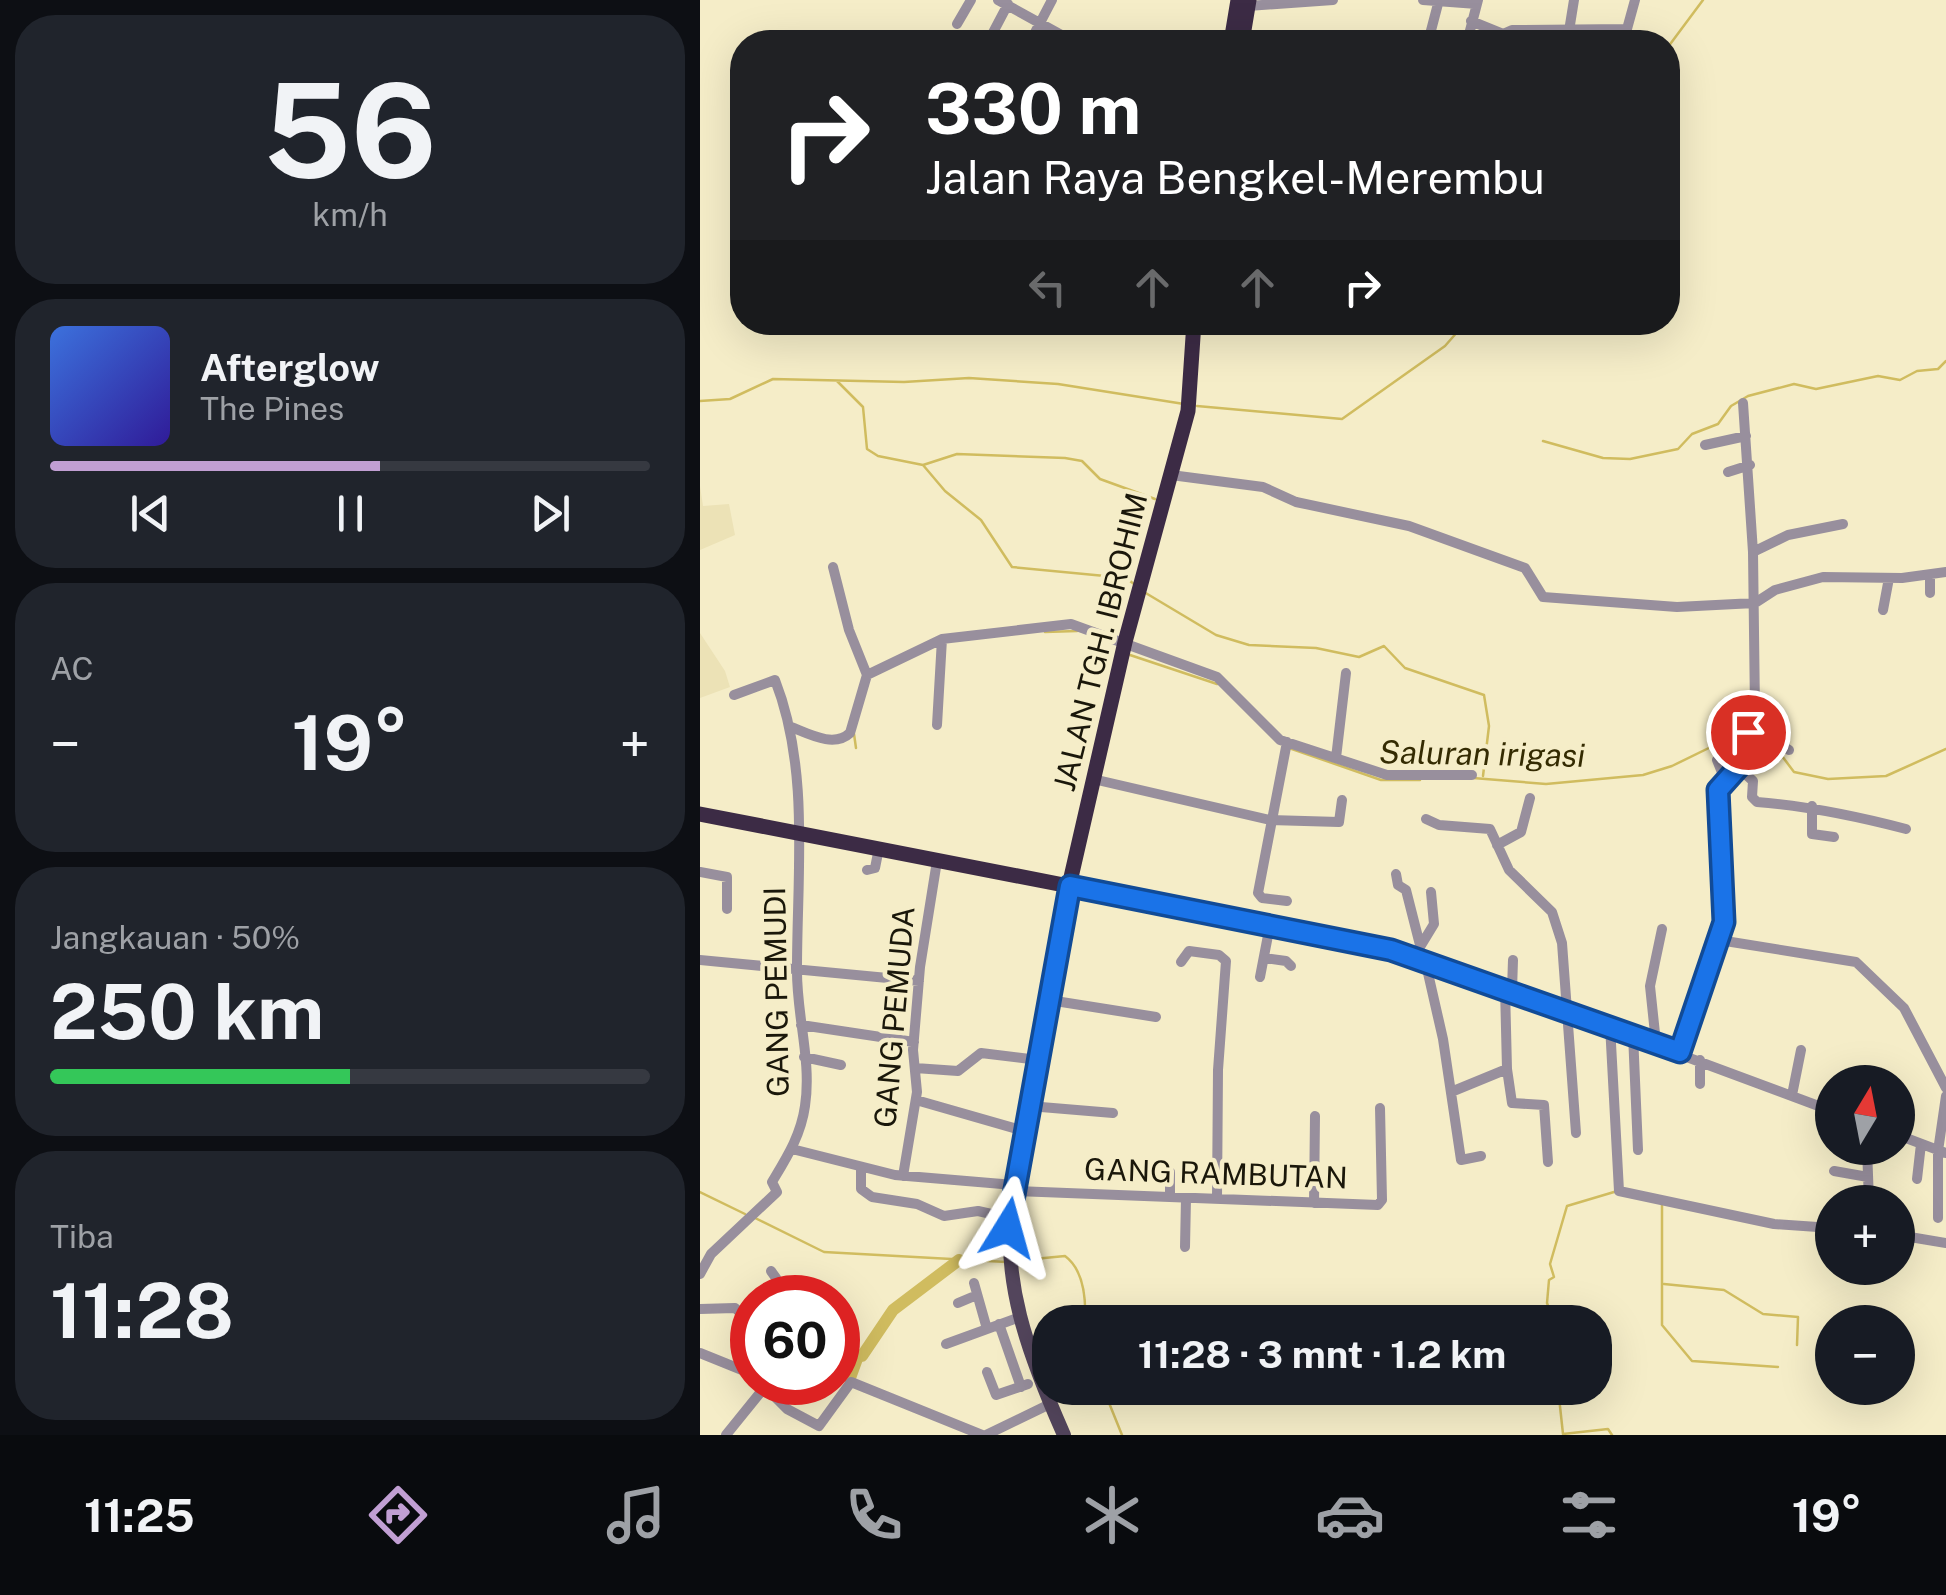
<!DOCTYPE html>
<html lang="id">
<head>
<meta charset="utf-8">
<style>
	body { margin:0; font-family:"Public Sans",sans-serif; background:#20242c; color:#f1f3f6; height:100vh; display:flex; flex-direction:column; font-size:38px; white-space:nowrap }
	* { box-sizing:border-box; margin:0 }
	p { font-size:32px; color:#9ea1a6 }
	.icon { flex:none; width:55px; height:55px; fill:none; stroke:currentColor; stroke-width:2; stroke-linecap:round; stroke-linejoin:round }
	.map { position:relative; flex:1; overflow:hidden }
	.details { display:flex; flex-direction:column; gap:15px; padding:15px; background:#0d0f14; width:700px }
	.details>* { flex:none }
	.banner { position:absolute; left:30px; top:30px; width:950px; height:305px; border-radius:40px; box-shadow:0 10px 40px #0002; background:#202124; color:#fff; overflow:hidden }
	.needle { width:65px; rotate:10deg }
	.fabs { position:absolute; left:1115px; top:1065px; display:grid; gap:20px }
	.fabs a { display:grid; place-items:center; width:100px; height:100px; border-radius:50%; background:#171b24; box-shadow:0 10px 40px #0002; font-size:50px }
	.speed { position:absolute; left:30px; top:1275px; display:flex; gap:20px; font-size:50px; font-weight:700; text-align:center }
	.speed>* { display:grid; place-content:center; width:130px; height:130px; border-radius:50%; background:#171b24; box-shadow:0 10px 40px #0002; line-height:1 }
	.speed .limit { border:15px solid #d22; background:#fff; color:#111 }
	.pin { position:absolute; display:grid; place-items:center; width:85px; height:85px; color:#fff; margin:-42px; border:5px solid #fff; border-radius:50%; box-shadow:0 2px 10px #0007 }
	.me { position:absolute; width:110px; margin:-55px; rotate:8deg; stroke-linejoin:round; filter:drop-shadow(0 0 8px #0008) }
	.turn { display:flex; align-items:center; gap:35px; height:210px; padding:0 30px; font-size:45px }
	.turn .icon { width:130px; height:130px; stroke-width:2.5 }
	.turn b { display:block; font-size:70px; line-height:85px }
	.lanes { display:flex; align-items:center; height:95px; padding:0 30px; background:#0003; justify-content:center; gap:50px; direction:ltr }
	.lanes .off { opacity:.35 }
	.big { font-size:75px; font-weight:700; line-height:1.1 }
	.details .tile { flex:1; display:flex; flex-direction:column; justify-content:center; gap:15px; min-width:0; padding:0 35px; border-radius:40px; background:#20242c }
	.details .dial { align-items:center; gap:0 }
	.dial b { font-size:130px; line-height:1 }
	.song { display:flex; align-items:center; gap:30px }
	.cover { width:120px; height:120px; border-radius:15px; background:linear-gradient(135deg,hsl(220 70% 55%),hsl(250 70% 35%)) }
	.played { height:10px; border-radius:5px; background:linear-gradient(90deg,#c19fd3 55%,#363941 55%) }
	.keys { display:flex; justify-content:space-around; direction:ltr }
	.heat { display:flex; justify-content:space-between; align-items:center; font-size:55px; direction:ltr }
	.charge { height:15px; border-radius:8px; background:linear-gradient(90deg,#34c759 50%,#363941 0) }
	.trip { position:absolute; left:332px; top:1305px; width:580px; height:100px; border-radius:40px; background:#171b24; box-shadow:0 10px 40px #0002; font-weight:700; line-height:100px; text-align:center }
	.tab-bar { display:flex; height:160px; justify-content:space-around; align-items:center; background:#090b0e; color:#9ea1a6 }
	.tab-bar .icon { width:70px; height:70px }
	.tab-bar .active { color:#c19fd3 }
	.tab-bar b { font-size:45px; color:#f1f3f6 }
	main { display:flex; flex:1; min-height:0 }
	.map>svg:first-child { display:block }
	.built { fill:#ece2b6 }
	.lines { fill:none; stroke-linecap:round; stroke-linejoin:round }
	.stream { stroke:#d0bc5f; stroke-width:2.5 }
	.river { stroke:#d0bc5f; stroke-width:12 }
	.minor { stroke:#988f9d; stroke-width:10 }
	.major { stroke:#53455c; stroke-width:14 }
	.highway { stroke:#3c2b45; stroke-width:15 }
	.route-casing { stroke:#114b97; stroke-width:25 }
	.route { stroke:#1a73e8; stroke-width:18 }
	.labels { text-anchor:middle; stroke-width:9; stroke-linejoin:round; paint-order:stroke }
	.street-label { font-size:30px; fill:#1a170a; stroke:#f5edc8 }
	.water-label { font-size:32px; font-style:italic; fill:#342b02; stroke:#f5edc8 }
</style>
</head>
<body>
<main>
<section class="details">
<div class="tile dial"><b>56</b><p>km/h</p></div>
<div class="tile">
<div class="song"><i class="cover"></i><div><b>Afterglow</b><p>The Pines</p></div></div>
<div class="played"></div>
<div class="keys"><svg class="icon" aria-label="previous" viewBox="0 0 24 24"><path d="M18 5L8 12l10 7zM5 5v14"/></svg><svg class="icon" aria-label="pause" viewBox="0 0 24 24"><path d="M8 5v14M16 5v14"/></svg><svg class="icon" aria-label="next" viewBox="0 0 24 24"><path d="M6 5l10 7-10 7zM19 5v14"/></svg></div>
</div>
<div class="tile"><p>AC</p>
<div class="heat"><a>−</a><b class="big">19°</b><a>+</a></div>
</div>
<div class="tile"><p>Jangkauan · 50%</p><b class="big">250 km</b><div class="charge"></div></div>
<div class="tile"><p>Tiba</p><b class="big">11:28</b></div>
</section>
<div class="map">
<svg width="1246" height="1435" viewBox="0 0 1246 1435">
	<rect width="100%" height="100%" fill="#f5edc8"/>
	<!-- built -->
	<path class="built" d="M0,486l3,20 26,-2 6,31 -35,15z
		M0,633l25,38 5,16 -30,11z"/>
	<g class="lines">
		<!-- stream -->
		<path class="stream" d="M968,47l35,-47
			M137,381l26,26 4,42 11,7 45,9 22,26 36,29 31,47 114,11 8,6
			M0,401l30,-2 43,-20 131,3 65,-4 89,6 126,20
			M497,406l145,13 103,-73 21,-24
			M843,441l60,17 27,1 48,-10 14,-15 26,-10 13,-18 17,-10 46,-12 22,5 62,-13 22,4 17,-9 21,-2 8,-8
			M223,465l34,-11 108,4 17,3 18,18 55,20
			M444,592l72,43 33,10 67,3 43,9 25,-11 21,22 79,27 5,31 -6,50
			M345,632l32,-1
			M430,655l87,29
			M154,734l2,14
			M589,748l92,32h39
			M1076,748l18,24 34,7 58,-3 60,-27
			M773,778l73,6 97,-9 29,-9 47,-23 24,-3
			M0,1192l45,22
			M962,1203v122l30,36 86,6
			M53,1217l71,35 182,10
			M314,1261l51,-5c19,14 21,45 20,66
			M964,1284l60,6 39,24 35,3 -1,28
			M854,1322l-7,-19 2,-23 5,-3 -4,-13 17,-58 47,-14
			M403,1388l19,47
			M858,1388l5,46 45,-5 4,6"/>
		<!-- river -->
		<path class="river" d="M150,1378l8,-22h4l31,-46 66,-50"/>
		<!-- minor -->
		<path class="minor" d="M298,0l76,42
			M723,0l54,4
			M548,6l85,-6
			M771,21l32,13 9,-4 115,-1 8,-29
			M257,24l14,-24
			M869,31l5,-31
			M288,42l20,-38
			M330,42l22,-42
			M728,42l11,-42
			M767,42l11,-42
			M1043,403l10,149
			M1005,445l41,-9
			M1028,472l22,-7
			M471,475l92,12 33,15 113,24 116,42 18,29 134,10 78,-4 20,-13 48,-13 79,1 44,-6
			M133,567l16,63 18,45
			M1230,593v-18
			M1183,610l6,-32
			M237,725l5,-86
			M1049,725l40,25
			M91,727c18,7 43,21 59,6l17,-58 75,-36 129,-15 146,53 63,63 107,35h85
			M636,758l10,-85
			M1017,760l8,20
			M1039,768l14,13 -1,16 5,5c51,4 99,14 149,27
			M393,779l177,41 69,2 3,-22
			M1112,806v28l22,3
			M726,819l13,6 51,4 19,41 43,42 10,31 14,190
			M797,845l24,-13 9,-34
			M167,870l8,-2 4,-20
			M0,872l27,5v32
			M696,874l2,11 8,5 14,55
			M369,886l351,72 412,153
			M587,901l-25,-3 -4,-5 29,-151
			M1019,940l137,22 48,46 42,80
			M720,947l14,-23 -3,-32
			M564,958l22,3 5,5
			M0,960l219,21
			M725,960l18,79 18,121 20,-4
			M481,962l8,-11 30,4 7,6 -8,109 -1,129
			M560,977l10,-52
			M812,990l1,-30
			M349,1000l107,17
			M101,1025l113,17
			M910,1025l9,166 155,33 58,4
			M933,1034l5,116
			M956,1043l-6,-57 12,-57
			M980,1052l44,-130 -5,-132 25,-29 11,-50 -2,-159 35,-17 55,-11
			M104,1057l37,8
			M215,1068l43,3 23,-18 57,7
			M807,1069l5,34 32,2 4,57
			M1000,1084v-24
			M751,1092l56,-23 -2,-81
			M1092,1095l9,-45
			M216,1100l108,31
			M329,1106l84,7
			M1198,1135l48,18
			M1167,1148l2,54
			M92,1149l103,26 119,10
			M464,1166l6,6v25
			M161,1169v20l11,8 45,7 27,12 34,-5 31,7
			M1134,1171l34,6
			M203,1176l14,-84 -4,-42 7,-83 17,-106
			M1217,1179l4,-35
			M313,1191l365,14 4,-5 -2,-92
			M614,1203l1,-87
			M1238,1218v-67l8,-55
			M1198,1235l48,8
			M485,1247l1,-49
			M71,1271l5,7 -3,20
			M0,1274l11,-20 66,-62 -5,-10c15,-25 29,-47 33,-76 7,-46 -9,-92 -8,-138 0,-95 13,-199 -22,-288l-41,15
			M274,1283l13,46
			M87,1298l5,-7
			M258,1303l19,-8
			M0,1309l35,-1 17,15
			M299,1324l22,63
			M246,1344l74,-27
			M0,1353l52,21
			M287,1372l9,23 32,-11
			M60,1382l27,27 32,17 32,-44 131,53
			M26,1435l38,-47
			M286,1435l64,-31"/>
		<!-- major -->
		<path class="major" d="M364,1435c-35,-79 -65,-157 -51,-244l56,-305"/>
		<!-- highway -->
		<path class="highway" d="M531,42l7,-42
			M542,42l7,-42
			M0,814l369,72 56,-244 63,-231 6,-89"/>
	</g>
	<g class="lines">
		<defs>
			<path id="route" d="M308,1228l62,-342 321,64 289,102 44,-130 -6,-132 26,-29 4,-29"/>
		</defs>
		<!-- route casing -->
		<use href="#route" class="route-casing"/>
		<!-- route -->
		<use href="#route" class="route"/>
	</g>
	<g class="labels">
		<!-- street labels -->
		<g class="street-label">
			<text transform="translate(401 642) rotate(-76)" y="10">JALAN TGH. IBROHIM</text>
			<text transform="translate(77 992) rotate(-91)" y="10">GANG PEMUDI</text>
			<text transform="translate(195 1017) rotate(-85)" y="10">GANG PEMUDA</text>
			<text transform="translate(516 1174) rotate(2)" y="10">GANG RAMBUTAN</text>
		</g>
		<!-- water labels -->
		<g class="water-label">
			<text transform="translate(782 754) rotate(1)" y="11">Saluran irigasi</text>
		</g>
	</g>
</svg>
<div class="fabs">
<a><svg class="needle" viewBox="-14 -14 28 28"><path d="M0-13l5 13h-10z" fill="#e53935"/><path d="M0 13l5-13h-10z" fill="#9ea1a6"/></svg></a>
<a>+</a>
<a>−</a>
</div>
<div class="speed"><div class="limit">60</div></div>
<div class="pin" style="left:1048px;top:732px;background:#d93025"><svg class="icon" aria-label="arrive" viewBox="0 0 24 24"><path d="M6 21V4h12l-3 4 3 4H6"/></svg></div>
<svg class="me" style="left:308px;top:1228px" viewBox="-20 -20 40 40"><path d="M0-17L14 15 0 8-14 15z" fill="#1a73e8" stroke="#fff" stroke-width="4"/></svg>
<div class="trip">11:28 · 3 mnt · 1.2 km</div>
<div class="banner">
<div class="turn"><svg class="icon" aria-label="right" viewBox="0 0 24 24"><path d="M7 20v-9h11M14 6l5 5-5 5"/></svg><div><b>330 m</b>Jalan Raya Bengkel-Merembu</div></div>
<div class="lanes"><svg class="icon off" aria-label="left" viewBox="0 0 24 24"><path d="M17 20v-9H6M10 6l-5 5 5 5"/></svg><svg class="icon off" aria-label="ahead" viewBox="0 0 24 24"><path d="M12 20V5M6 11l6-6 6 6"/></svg><svg class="icon off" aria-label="ahead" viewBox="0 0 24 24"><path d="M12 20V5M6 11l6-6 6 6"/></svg><svg class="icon" aria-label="right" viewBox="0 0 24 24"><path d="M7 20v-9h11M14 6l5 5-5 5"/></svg></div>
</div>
</div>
</main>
<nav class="tab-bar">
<b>11:25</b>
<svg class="icon active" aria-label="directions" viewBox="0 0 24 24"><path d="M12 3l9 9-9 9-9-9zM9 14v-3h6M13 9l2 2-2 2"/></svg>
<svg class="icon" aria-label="music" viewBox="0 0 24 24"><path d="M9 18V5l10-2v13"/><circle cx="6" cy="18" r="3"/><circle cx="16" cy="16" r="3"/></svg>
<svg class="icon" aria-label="phone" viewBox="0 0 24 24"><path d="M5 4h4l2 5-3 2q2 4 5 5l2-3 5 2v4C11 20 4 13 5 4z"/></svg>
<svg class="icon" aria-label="climate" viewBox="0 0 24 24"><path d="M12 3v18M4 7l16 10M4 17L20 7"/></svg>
<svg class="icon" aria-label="car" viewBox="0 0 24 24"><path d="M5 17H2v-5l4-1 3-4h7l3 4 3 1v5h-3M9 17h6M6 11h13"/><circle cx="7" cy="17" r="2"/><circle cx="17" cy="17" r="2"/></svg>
<svg class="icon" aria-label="filters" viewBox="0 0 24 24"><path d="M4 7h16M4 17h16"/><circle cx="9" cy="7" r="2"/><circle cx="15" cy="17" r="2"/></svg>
<b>19°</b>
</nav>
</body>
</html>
